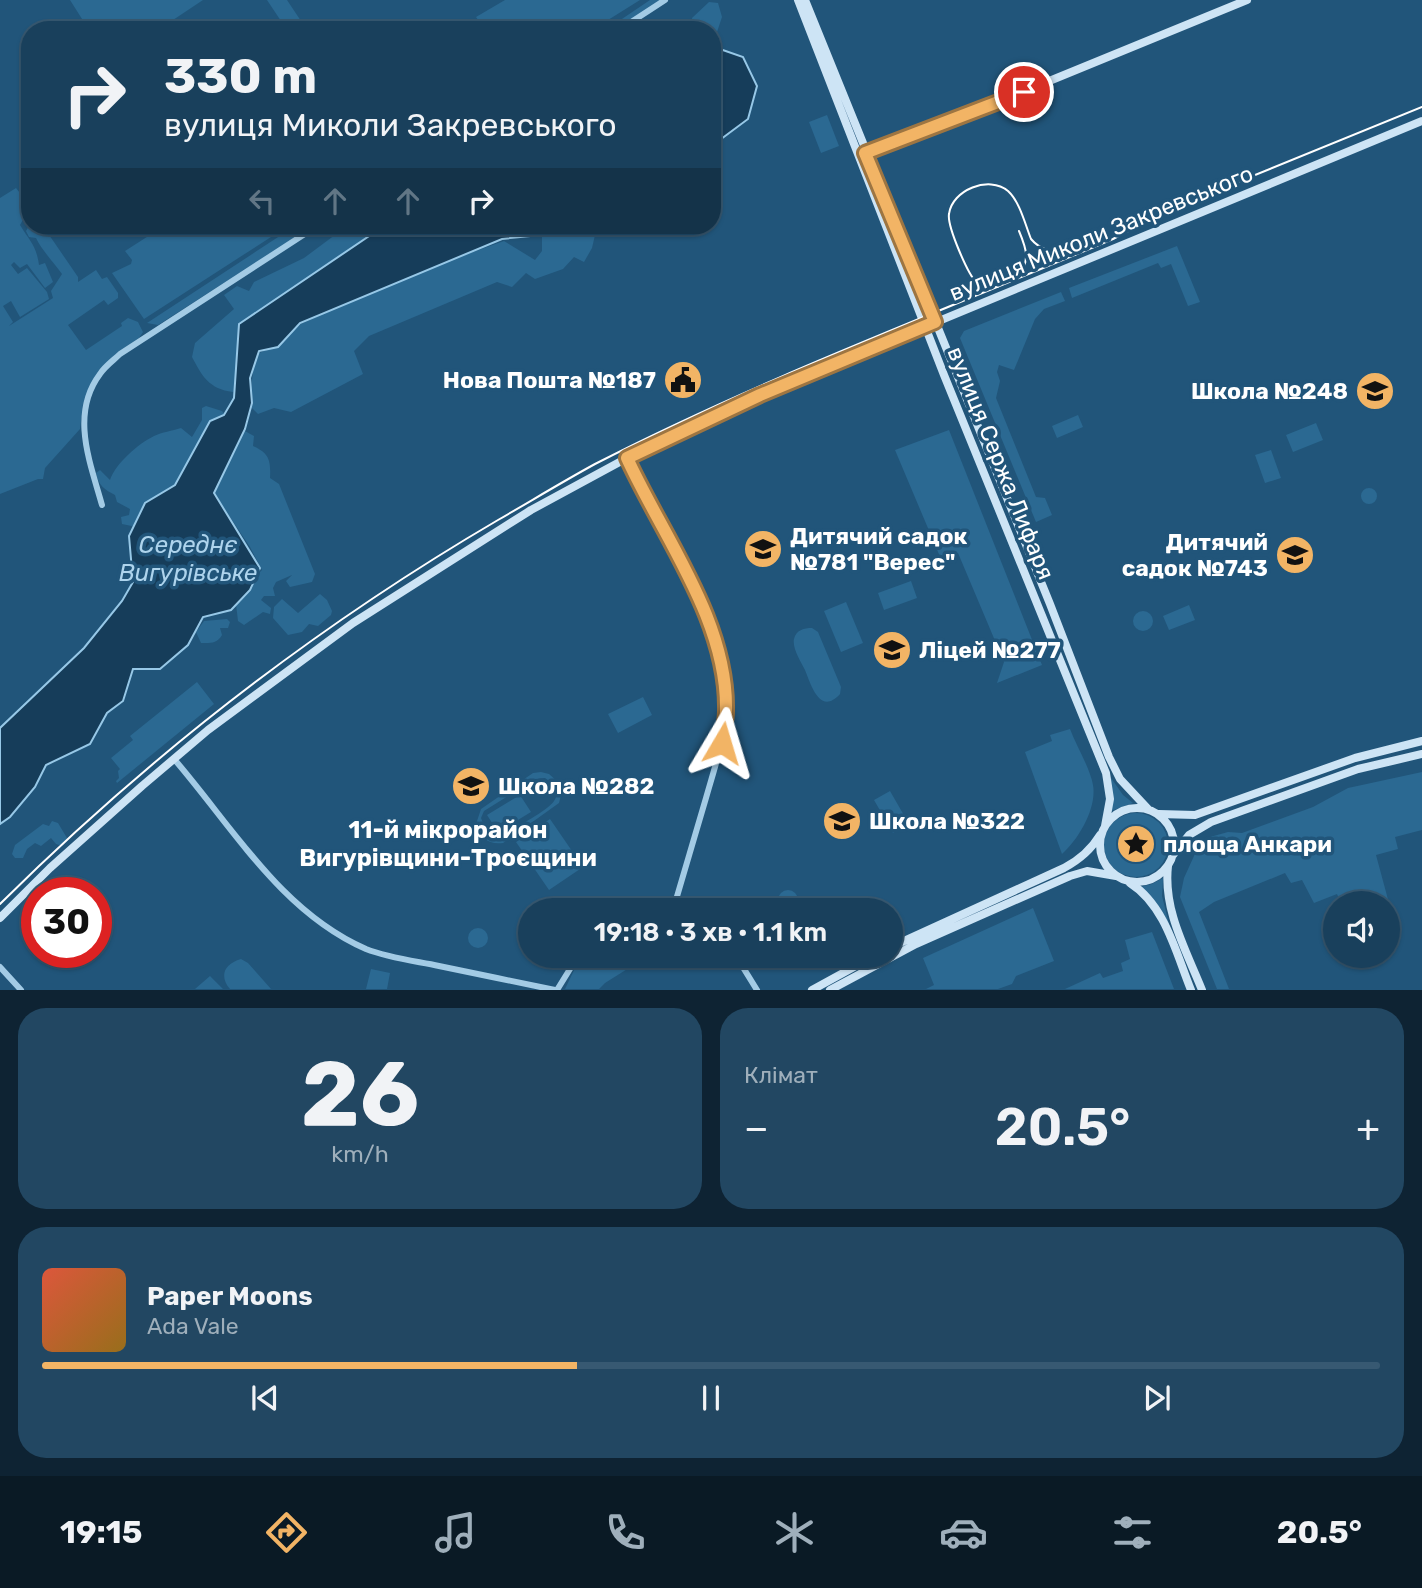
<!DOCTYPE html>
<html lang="uk">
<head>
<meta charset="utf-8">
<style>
	body { margin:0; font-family:Rubik,sans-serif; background:#224762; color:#f1f3f6; height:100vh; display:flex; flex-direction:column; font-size:26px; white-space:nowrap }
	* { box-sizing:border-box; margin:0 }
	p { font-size:23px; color:#9fafbb }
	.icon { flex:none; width:38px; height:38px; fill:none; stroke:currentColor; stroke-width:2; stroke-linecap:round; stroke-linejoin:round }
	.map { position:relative; height:990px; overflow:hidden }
	.details { display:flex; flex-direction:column; gap:18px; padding:18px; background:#0e2333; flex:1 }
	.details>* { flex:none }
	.guide { position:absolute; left:21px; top:21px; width:700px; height:214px; border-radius:28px; box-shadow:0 2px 5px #0004,0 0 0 2px #375972; background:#19405c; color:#f1f3f6; overflow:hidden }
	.buttons { position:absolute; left:1323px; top:891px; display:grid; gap:14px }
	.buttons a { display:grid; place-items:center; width:77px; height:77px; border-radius:50%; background:#19405c; box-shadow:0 2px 5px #0004,0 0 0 2px #375972; font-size:35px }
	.speed { position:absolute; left:21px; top:877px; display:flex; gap:14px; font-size:35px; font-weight:700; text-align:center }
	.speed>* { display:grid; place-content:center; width:91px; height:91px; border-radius:50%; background:#19405c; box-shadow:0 2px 5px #0004,0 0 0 2px #375972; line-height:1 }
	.speed .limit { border:10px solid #d22; background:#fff; color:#111 }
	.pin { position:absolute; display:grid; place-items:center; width:60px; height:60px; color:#fff; margin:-30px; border:4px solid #fff; border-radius:50%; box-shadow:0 2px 7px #0007 }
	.me { position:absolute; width:77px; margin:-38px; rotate:7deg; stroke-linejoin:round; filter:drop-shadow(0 0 5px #0008) }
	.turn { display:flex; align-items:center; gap:24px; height:147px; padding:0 28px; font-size:32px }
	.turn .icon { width:91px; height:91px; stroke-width:2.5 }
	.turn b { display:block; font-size:49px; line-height:60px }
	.lanes { display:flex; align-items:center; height:66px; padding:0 28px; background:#0003; justify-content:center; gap:35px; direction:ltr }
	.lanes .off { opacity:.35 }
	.big { font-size:52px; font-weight:600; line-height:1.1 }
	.details .tile { flex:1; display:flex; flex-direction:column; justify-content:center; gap:10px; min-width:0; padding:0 24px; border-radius:28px; background:#224762 }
	.details .dial { align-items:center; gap:0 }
	.dial b { font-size:91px; line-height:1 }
	.song { display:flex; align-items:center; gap:21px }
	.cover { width:84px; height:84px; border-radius:10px; background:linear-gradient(135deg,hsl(10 70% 55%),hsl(40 70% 35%)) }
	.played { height:7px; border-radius:4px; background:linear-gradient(90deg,#f2b465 40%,#375972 40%) }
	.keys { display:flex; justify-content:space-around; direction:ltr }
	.heat { display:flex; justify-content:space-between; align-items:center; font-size:38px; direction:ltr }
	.details .tiles { flex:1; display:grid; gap:18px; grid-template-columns:1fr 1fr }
	.tile:last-child { grid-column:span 2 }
	.trip { position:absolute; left:518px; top:898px; width:385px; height:70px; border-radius:35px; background:#19405c; box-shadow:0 2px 5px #0004,0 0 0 2px #375972; font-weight:600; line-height:70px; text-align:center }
	.menu { display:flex; height:112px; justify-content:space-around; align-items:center; background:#0a1a25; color:#9fafbb }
	.menu .icon { width:49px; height:49px }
	.menu .active { color:#f2b465 }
	.menu b { font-size:32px; color:#f1f3f6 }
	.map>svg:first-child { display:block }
	.green { fill:#2b6992; fill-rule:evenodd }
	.water { fill:#163d5a; stroke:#97c8e7; stroke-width:2 }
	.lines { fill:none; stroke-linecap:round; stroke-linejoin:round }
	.street { stroke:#a3cbe5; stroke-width:6 }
	.secondary { stroke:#cde4f5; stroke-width:8 }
	.tram { stroke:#fff; stroke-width:2 }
	.route-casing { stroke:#9d7542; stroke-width:18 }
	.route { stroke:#f2b465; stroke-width:12 }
	.labels { text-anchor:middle; stroke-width:7; stroke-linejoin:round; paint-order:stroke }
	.street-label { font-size:23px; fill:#fff; stroke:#21557a }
	.poi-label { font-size:23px; font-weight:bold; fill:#fff; stroke:#21557a; text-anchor:start }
	.water-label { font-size:24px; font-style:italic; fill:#aed4ed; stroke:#21557a }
	.neighbourhood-label { font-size:24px; font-weight:bold; fill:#fff; stroke:#21557a }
</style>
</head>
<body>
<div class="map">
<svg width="1422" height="990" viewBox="0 0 1422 990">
	<rect width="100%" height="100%" fill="#21557a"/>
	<!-- green -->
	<path class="green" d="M70,0h133l-45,30h-69z
		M267,0h20l20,30h-20z
		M505,0h135l-48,30h-107l-9,-13z
		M650,0h11l-31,20 -14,3z
		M709,2l9,1 4,14 -5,15 -5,2v-4h-18l-2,-12z
		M827,115l12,31 -18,7 -12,-31z
		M16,188l14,18v16l-6,-4 -4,7c10,17 16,19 19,40l6,-2 8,19 -8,6 -18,-24 -7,4 -6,-6 -3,3 7,9 9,-6 20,24 2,7 -29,18 -9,-16 -8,5 10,16 -4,4 44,-28 -2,-7 11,-17c-8,-11 -21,-25 -26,-36l-7,-1 -3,-6 4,-7v2h13l35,51v5l18,-12 6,9 5,-2 11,16v5l-10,7 -4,-5 -36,25 18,25 36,-24 -1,-3 7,-5 10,4 5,10 -4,6 -21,14 -20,20 -15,32 -3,25 -35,39 -2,11h-5l-38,15v-296z
		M164,226h124l-144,93 -32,-46 19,-9 1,-4 -7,-9z
		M295,226h18l-155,99 -11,-2z
		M347,226h43l-109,78 -45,85 -3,3c-24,-3 -31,-16 -41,-35l3,-14 39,-34 -10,-14 13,-9 12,5 5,-9 50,-24z
		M548,226h23l3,8 11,-8 10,9 -3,13 -8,14 -10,-5 -11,12 -28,10 -9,-6 -14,14 -15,-5 -128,54 -15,15 9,23 -72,38 -17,-4 -16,6 -9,-9 6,-50 22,-10 24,-21 104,-48 99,-35 31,19 7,-9v-21z
		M1177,246l23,56 -12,4 -17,-42 -10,4 -3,-5 -86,35 -3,-10z
		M1061,292l4,9 -21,8 -9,10 -21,51 -15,-5 -2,7 3,9 -4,17 40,99 9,1 7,17 -16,7 -76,-184 4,-7z
		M206,406l16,5 5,6 -33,56 -50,35 -6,7 8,2 -5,11 -19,-4 -1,-7 8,-2 1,-6 -13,-7 -2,-7c-10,-5 -17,-10 -19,-22l4,-3 10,10c6,-17 28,-36 44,-44 8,-4 18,-5 27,-8l11,9 10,-17v-12z
		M1078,415l5,12 -26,11 -5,-12z
		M1316,423l7,17 -30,12 -7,-17z
		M243,430l11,6 -1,10c16,7 18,14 17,32l9,6 36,90 -3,8 -22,5 -4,-6 6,-6 -16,7 -3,6 2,8h-11l-3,4 10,8 -1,6 -7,-2 -19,13 -6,-4 -2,-17 13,-13v-8l13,-13 -12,-23 -37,-55z
		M949,430l93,235 -45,18 7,-21 -46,-109 -17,6 -46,-109z
		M1271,450l10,28 -16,5 -10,-28z
		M1361 496a8 8 0 1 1 16 0a8 8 0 1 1-16 0Z
		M911,581l6,17 -33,12 -6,-17z
		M320,594l7,6 5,11 -1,4 -13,11 -9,-2 -7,8 -14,3 -15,-17 1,-11 8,-8 16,14z
		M846,602l17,41 -22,9 -17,-41z
		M1189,605l6,15 -26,10 -6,-14z
		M1133 621a10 10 0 1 1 20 0a10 10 0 1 1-20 0Z
		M227,619l3,3 -2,6h-8l2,7c-5,9 -12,8 -21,8l-5,-11 8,-11z
		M812,628l6,4 23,55 -1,7c-20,22 -29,-9 -35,-24 -4,-8 -13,-22 -11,-31 2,-9 10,-11 18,-11z
		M197,682l17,22 -97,79 -1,-2 3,-3 -1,-7 2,-2 -9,-11 22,-18 -3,-4z
		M643,697l9,18 -34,18 -10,-19z
		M1070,729c6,16 20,39 23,56 4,23 -14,54 -31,69l-37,-102 27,-11 -2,-6z
		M541,772l8,2 9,8 3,13 -2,8 -56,40c-14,2 -23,-5 -27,-19l5,-15 52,-36zM545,778c8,5 16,13 9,23 -5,9 -43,29 -54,36l-13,-4 -6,-15 3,-7 51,-32z
		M1422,772v58l-27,7 3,12 -22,6 20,74 -8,10v-36h-47l-4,-9 -23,9 -12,-23 -11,3 -6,-10 -71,29 -15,10 30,77h-12l-37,-92 4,-19 15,-33 11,-8 18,-5 14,1 71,-26 35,-19z
		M1109,775l14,20 10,8 -22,8z
		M890,791l19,33 -16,9 -19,-33z
		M520,795l11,17 -33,20 -11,-17z
		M1104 845a32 32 0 1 1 64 0a32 32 0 1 1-64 0Z
		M550,819l33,48 -34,23 -33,-48z
		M52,821l6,2 9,15 -5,8 -6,-2 -5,-6 -10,8 -6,-3 -8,6 -4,9h-8l-3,-4 3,-9 28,-21 6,2z
		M1163,878l-1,18 8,32 -30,-41 12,-3z
		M778 900a10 10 0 1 1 20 0a10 10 0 1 1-20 0Z
		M1033,908l21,53 -38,15 -4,8 -14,5h-72l8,-4 -11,-27z
		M468 938a10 10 0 1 1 20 0a10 10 0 1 1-20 0Z
		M1152,932l22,57h-109l35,-16 3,5 20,-7 -2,-8 9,-4 -5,-19z
		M584,956h64l-43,27 -6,6h-34l13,-27z
		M241,959l7,4 23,26h-41c-11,-13 -6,-25 11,-30z
		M371,969l19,4 -3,16h-21z
		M210,976l13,13h-28z"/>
	<!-- water -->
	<path class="water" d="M717,48l26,9 14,29 -9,33 -35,26 -1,-96z
		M384,226h171l-15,9 -38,4 -202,84 -22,24 -19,4 -9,27 2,25 -7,26 -31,64 46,75 -10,22 -19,20 -28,7 -15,28 -28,24h-27l-10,32 -16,12 -17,31 -44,21 -11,22 -25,30 -10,7v-96l84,-80 38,-47 11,-19 -4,-46 16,-33 30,-18 35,-64 14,-6 10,-17 5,-74z"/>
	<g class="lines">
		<!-- street -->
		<path class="street" d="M619,30l46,-30
			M627,458c34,73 107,175 99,257 -3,28 -12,55 -20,83 -11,37 -22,75 -33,112
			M102,505c-12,-43 -32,-91 -2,-131 5,-8 14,-14 20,-20l197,-128
			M174,759c58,67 107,153 192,190 23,9 49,12 73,17 39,8 77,16 116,24
			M736,956l21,34
			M0,967l21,23
			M557,990l21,-34"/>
		<!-- secondary -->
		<path class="secondary" d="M798,0l146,375 162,398 4,26 -5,27
			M805,0l245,604 59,153 11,22 28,30
			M862,154l141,-54 244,-100
			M1100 845a37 37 0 1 1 74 0a37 37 0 1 1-74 0Z
			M1159,814l36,1 160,-57 67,-17
			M1173,855l16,-20 22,-13 147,-53 64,-15
			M1168,866c-5,44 18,84 34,124
			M1130,883c35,22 46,70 61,107
			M0,918l50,-50 92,-82 66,-56 145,-107 178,-113 96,-52 133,-63 662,-274
			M891,947l173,-79c15,-8 27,-18 36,-33
			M812,990l62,-34
			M830,990l86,-46 154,-68 17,-5 29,5"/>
		<!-- tram -->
		<path class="tram" d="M1016,279c15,-18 11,-29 3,-48
			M998,287c-8,0 -15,0 -21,-4 -9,-8 -30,-57 -28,-69 3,-24 40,-39 59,-23 12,11 17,33 23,48 10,12 23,13 38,15
			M0,904c149,-148 317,-278 498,-384 33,-19 64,-38 97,-56 168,-86 345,-152 518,-225l51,-27 258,-105"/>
	</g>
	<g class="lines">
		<defs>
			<path id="route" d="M722,743c1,-11 4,-22 4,-32 2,-90 -63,-174 -99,-253l133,-63 175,-73 -70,-169 159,-61"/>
		</defs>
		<!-- route casing -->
		<use href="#route" class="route-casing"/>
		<!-- route -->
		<use href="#route" class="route"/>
	</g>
	<!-- icons -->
	<defs>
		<symbol id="civic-disc" viewBox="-11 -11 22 22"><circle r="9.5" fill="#f2b465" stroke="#21557a"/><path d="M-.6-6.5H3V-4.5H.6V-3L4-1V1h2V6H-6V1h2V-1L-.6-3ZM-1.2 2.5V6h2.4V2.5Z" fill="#111"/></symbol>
		<symbol id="school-disc" viewBox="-11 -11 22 22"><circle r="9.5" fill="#f2b465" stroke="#21557a"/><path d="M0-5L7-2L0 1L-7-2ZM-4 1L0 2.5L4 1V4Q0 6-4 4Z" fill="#111"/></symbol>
		<symbol id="sight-disc" viewBox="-11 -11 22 22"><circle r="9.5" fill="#f2b465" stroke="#21557a"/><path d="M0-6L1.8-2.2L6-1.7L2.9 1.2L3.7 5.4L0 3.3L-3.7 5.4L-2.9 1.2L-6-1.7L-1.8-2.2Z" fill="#111"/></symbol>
	</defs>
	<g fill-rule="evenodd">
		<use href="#civic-disc" x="661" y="358" width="44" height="44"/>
		<use href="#school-disc" x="1353" y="369" width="44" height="44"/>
		<use href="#school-disc" x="741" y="527" width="44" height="44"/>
		<use href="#school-disc" x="1273" y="533" width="44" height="44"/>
		<use href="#school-disc" x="870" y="628" width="44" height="44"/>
		<use href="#school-disc" x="449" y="764" width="44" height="44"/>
		<use href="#school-disc" x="820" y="799" width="44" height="44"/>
		<use href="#sight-disc" x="1114" y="822" width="44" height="44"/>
	</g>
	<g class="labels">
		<!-- street labels -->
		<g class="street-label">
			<text transform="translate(1101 233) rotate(-22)" y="8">вулиця Миколи Закревського</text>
			<text transform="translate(1001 463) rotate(68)" y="8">вулиця Сержа Лифаря</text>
		</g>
		<!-- poi labels -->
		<g class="poi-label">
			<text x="656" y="388" text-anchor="end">Нова Пошта №187</text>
			<text x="1348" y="399" text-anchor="end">Школа №248</text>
			<text x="790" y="544">Дитячий садок<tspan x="790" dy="26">№781 "Верес"</tspan></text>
			<text x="1268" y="550" text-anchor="end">Дитячий<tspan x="1268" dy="26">садок №743</tspan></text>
			<text x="919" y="658">Ліцей №277</text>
			<text x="498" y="794">Школа №282</text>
			<text x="869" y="829">Школа №322</text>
			<text x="1163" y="852">площа Анкари</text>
		</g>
		<!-- water labels -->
		<g class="water-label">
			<text x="188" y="553">Середнє<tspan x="188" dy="28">Вигурівське</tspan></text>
		</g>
		<!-- neighbourhood labels -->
		<g class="neighbourhood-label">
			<text x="448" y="838">11-й мікрорайон<tspan x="448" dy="28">Вигурівщини-Троєщини</tspan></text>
		</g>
	</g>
</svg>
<div class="buttons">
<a><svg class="icon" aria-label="sound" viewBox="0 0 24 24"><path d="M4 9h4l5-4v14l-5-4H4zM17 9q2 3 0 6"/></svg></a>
</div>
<div class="speed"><div class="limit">30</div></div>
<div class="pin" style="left:1024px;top:92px;background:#d93025"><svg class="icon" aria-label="arrive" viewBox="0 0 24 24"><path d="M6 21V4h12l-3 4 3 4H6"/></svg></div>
<svg class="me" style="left:722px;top:743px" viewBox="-20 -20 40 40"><path d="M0-17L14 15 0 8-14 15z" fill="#f2b465" stroke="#fff" stroke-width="4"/></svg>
<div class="trip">19:18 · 3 хв · 1.1 km</div>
<div class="guide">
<div class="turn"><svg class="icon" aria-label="right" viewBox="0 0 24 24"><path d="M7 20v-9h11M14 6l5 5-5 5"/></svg><div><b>330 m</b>вулиця Миколи Закревського</div></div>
<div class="lanes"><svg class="icon off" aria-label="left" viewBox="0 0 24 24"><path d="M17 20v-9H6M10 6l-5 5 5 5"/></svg><svg class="icon off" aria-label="ahead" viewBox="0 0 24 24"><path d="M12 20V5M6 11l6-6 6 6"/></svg><svg class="icon off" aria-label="ahead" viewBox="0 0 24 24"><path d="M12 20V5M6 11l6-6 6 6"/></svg><svg class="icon" aria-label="right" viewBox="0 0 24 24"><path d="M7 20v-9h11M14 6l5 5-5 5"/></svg></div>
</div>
</div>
<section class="details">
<div class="tiles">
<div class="tile dial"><b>26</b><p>km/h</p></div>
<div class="tile"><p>Клімат</p>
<div class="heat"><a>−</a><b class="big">20.5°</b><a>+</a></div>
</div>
<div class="tile">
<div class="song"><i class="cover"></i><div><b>Paper Moons</b><p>Ada Vale</p></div></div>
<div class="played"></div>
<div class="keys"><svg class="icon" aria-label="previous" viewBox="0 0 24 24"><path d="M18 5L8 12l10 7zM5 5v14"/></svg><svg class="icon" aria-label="pause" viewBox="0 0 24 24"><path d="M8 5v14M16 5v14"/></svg><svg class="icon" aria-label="next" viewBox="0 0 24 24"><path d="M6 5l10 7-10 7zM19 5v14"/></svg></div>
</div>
</div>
</section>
<nav class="menu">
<b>19:15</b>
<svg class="icon active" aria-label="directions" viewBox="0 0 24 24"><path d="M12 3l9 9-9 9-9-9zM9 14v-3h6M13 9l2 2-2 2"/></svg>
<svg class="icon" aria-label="music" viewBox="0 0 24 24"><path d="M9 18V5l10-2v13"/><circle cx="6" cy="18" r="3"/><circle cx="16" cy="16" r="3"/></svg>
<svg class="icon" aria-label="phone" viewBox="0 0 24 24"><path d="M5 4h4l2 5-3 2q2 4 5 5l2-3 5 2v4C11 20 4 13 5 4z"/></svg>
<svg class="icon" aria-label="climate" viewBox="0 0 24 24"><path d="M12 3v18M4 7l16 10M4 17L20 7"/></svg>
<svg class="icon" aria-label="car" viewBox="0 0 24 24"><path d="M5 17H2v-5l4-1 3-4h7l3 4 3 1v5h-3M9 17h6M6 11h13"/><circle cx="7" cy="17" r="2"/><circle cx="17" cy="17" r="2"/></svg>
<svg class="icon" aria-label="filters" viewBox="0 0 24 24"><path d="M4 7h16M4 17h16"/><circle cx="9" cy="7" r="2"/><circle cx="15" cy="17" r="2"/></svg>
<b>20.5°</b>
</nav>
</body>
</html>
